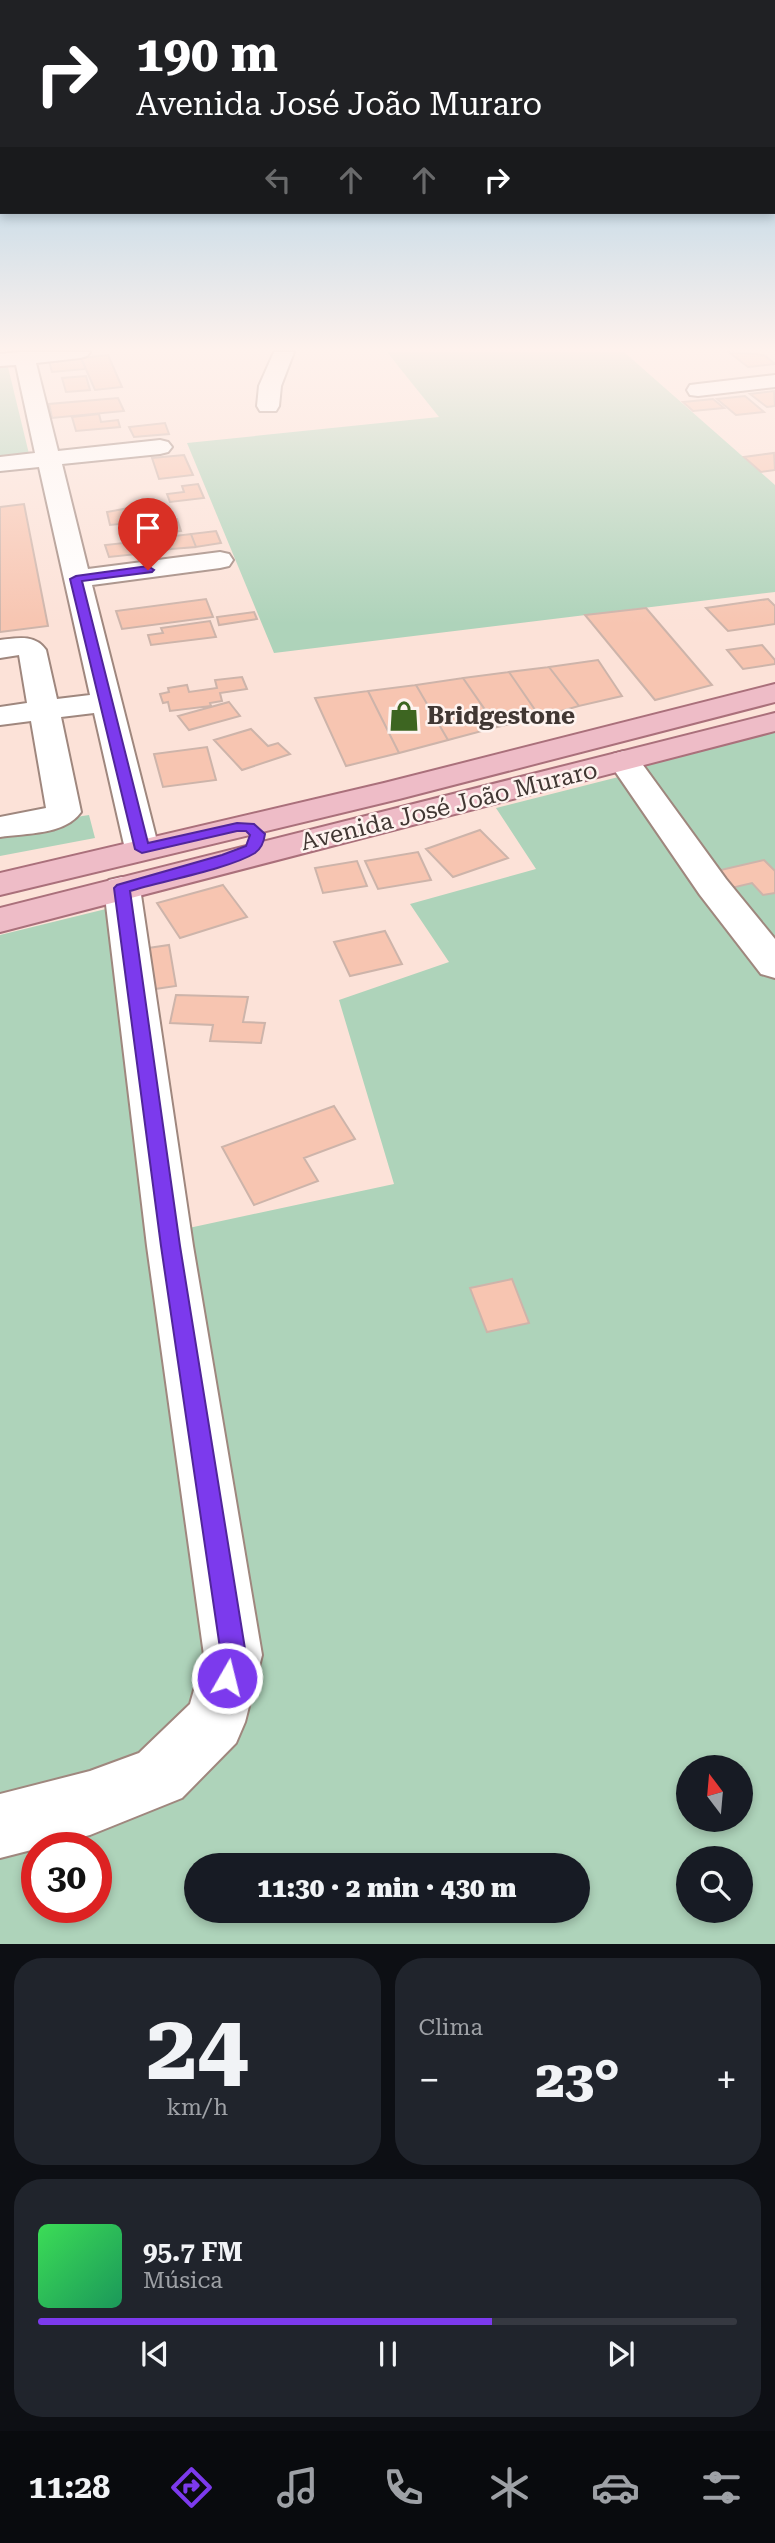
<!DOCTYPE html>
<html lang="pt">
<head>
<meta charset="utf-8">
<style>
	body { margin:0; font-family:"Roboto Serif",serif; background:#20242c; color:#f1f3f6; height:100vh; display:flex; flex-direction:column; font-size:26px; white-space:nowrap }
	* { box-sizing:border-box; margin:0 }
	p { font-size:23px; color:#9ea1a6 }
	.icon { flex:none; width:38px; height:38px; fill:none; stroke:currentColor; stroke-width:2; stroke-linecap:round; stroke-linejoin:round }
	.map { position:relative; height:1944px; overflow:hidden }
	.side { display:flex; flex-direction:column; gap:14px; padding:14px; background:#0d0f14; flex:1 }
	.side>* { flex:none }
	.hud { position:absolute; left:0px; top:0px; width:775px; height:214px; box-shadow:0 4px 10px #0003; background:#202124; color:#fff; overflow:hidden }
	.needle { width:46px; rotate:344deg }
	.buttons { position:absolute; left:676px; top:1755px; display:grid; gap:14px }
	.buttons a { display:grid; place-items:center; width:77px; height:77px; border-radius:50%; background:#171b24; box-shadow:0 4px 10px #0003; font-size:35px }
	.speed { position:absolute; left:21px; top:1832px; display:flex; gap:14px; font-size:35px; font-weight:700; text-align:center }
	.speed>* { display:grid; place-content:center; width:91px; height:91px; border-radius:50%; background:#171b24; box-shadow:0 4px 10px #0003; line-height:1 }
	.speed .limit { border:10px solid #d22; background:#fff; color:#111 }
	.pin { position:absolute; display:grid; place-items:center; width:60px; height:60px; color:#fff; margin:-72px -30px; border-radius:50% 50% 50% 0; rotate:-45deg; box-shadow:0 0 7px #0007 }
	.pin .icon { rotate:45deg }
	.me { position:absolute; width:77px; margin:-38px; rotate:8deg; stroke-linejoin:round; filter:drop-shadow(0 0 5px #0008) }
	.turn { display:flex; align-items:center; gap:24px; height:147px; padding:0 21px; font-size:32px }
	.turn .icon { width:91px; height:91px; stroke-width:2.5 }
	.turn b { display:block; font-size:49px; line-height:60px }
	.lanes { display:flex; align-items:center; height:66px; padding:0 21px; background:#0003; justify-content:center; gap:35px; direction:ltr }
	.lanes .off { opacity:.35 }
	.big { font-size:52px; font-weight:800; line-height:1.1 }
	.side .tile { flex:1; display:flex; flex-direction:column; justify-content:center; gap:10px; min-width:0; padding:0 24px; border-radius:28px; background:#20242c }
	.side .dial { align-items:center; gap:0 }
	.dial b { font-size:91px; line-height:1 }
	.song { display:flex; align-items:center; gap:21px }
	.cover { width:84px; height:84px; border-radius:10px; background:linear-gradient(135deg,hsl(130 70% 55%),hsl(150 70% 35%)) }
	.played { height:7px; border-radius:4px; background:linear-gradient(90deg,#7c3aed 65%,#363941 65%) }
	.keys { display:flex; justify-content:space-around; direction:ltr }
	.heat { display:flex; justify-content:space-between; align-items:center; font-size:38px; direction:ltr }
	.side .tiles { flex:1; display:grid; gap:14px; grid-template-columns:1fr 1fr }
	.tile:last-child { grid-column:span 2 }
	.trip { position:absolute; left:184px; top:1853px; width:406px; height:70px; border-radius:35px; background:#171b24; box-shadow:0 4px 10px #0003; font-weight:800; line-height:70px; text-align:center }
	.tabs { display:flex; height:112px; justify-content:space-around; align-items:center; background:#090b0e; color:#9ea1a6 }
	.tabs .icon { width:49px; height:49px }
	.tabs .current { color:#7c3aed }
	.tabs b { font-size:32px; color:#f1f3f6 }
	.map>svg:first-child { display:block }
	.green { fill:#aed3ba; fill-rule:evenodd }
	.building { fill:#f7c5b1; stroke:#cdb4aa; stroke-width:2 }
	.lines { fill:none; stroke-linecap:round; stroke-linejoin:round }
	.minor-casing { stroke:#9f877e; stroke-width:4 }
	.major-casing { stroke:#aa707b; stroke-width:4 }
	.minor { fill:#fff; fill-rule:evenodd }
	.major { fill:#eebcc7; fill-rule:evenodd }
	.route { fill:#7c3aed; stroke:#51269a; stroke-width:2 }
	.labels { text-anchor:middle; stroke-width:5; stroke-linejoin:round; paint-order:stroke }
	.poi-label { font-size:24px; font-weight:bold; fill:#413733; stroke:#fef3ef; text-anchor:start }
	.street-label { font-size:24px; fill:#413733; stroke:#fef3ef }
</style>
</head>
<body>
<div class="map">
<svg width="775" height="1945" viewBox="0 0 775 1945">
	<rect width="100%" height="100%" fill="#fce2d8"/>
	<!-- green -->
	<path class="green" d="M387,352h237l151,133v107l-501,61 -87,-210 252,-26z
		M7,363l22,91 -29,3v-93z
		M775,730v1214h-775v-1009l114,-28 47,327 233,-50 -55,-184 110,-38 -39,-58 126,-35 -40,-61 150,-38 -4,-11zM688,1768h52v52h-52zM37,1848h59v60h-59zM688,1858h52v53h-52zM196,1866h382v45h-382z
		M89,815l6,23 -95,18v-27z"/>
	<!-- building -->
	<path class="building" d="M729,352l35,3 11,9 -27,3z
		M108,355l14,32 -27,3 -14,-32z
		M81,358l5,11 -34,3 -3,-11z
		M86,376l4,14 -24,2 -4,-14z
		M774,391l1,15 -8,1 -17,-13z
		M745,396l19,16 -28,3 -19,-16z
		M118,398l6,13 -72,7 -3,-14z
		M713,399l11,9 -31,3 -10,-9z
		M99,414l2,8 17,-2 2,7 -44,4 -4,-14z
		M165,423l4,11 -35,3 -5,-10z
		M774,453l1,17 -14,2 -17,-15z
		M184,455l9,20 -34,4 -7,-21z
		M198,484l6,14 -34,4 -3,-8 17,-2 -2,-6z
		M24,504l24,122 -48,6v-125z
		M145,505l5,16 -40,4 -3,-13z
		M177,519l4,12 -43,5 -4,-12z
		M216,531l5,12 -25,4 -5,-13z
		M191,534l5,13 -25,2 -5,-12z
		M166,537l5,12 -24,4 -5,-12z
		M142,541l5,12 -38,4 -4,-12z
		M206,599l7,18 -91,12 -6,-18z
		M768,599l7,7v18l-47,7 -22,-23z
		M646,608l66,77 -57,15 -70,-85z
		M254,612l3,7 -38,6 -2,-8z
		M210,621l6,16 -65,8 -3,-10 15,-2 -2,-5z
		M762,645l13,15v4l-32,5 -16,-19z
		M598,660l24,36 -43,10 -30,-39z
		M549,667l30,39 -39,11 -31,-45z
		M509,672l31,45 -43,10 -34,-49z
		M242,677l5,12 -27,4 2,8 -12,2 1,3 -41,5 -2,-9 -5,1 -3,-9 9,-2 -1,-4 19,-3 2,7 28,-4 -2,-8z
		M463,678l34,49 -49,13 -32,-55z
		M416,685l32,55 -49,13 -31,-62z
		M368,691l31,62 -53,13 -31,-68z
		M229,702l11,14 -51,14 -11,-14z
		M251,729l17,17 10,-3 12,11 -48,16 -28,-30z
		M207,747l9,33 -53,7 -9,-33z
		M480,830l28,28 -55,19 -27,-28z
		M418,852l13,28 -53,9 -13,-28z
		M764,860l11,11v22l-12,2 -11,-12 -25,6 -15,-17z
		M357,861l10,25 -44,7 -8,-25z
		M223,885l24,32 -67,21 -23,-35z
		M385,931l17,33 -52,12 -16,-34z
		M169,945l7,41 -28,4 -7,-41z
		M176,995l72,2 -5,25 22,1 -4,20 -51,-2 3,-16 -43,-2z
		M334,1106l21,33 -51,19 14,23 -64,24 -32,-58z
		M512,1279l17,44 -42,9 -17,-44z"/>
	<g class="lines">
		<defs>
			<path id="minor" d="M19,352h71l-3,4 -7,2 -44,5 22,88 102,-11 8,2 4,5 -4,5 -8,2 -98,10 26,105 132,-17 9,2 4,6 -4,6 -9,2 -128,17 67,264 -5,7 -12,4 -12,-4 -5,-7 -31,-136 -33,4 20,95c-16,23 -55,21 -81,25v-20l46,-9 -15,-87 -31,4v-18l27,-4 -8,-48 -19,3v-18c17,-2 35,-6 46,10l11,49 33,-4 -51,-228 -39,4v-14l35,-4 -19,-88 -16,1v-12z
				M274,352h20l-13,34 -2,20 -3,5h-16l-3,-5 2,-20z
				M775,375v12l-77,9 -8,-1 -3,-5 3,-5 8,-1z
				M624,751l11,3 91,125 49,60v39l-14,-4 -61,-79 -92,-134 5,-7z
				M122,877l13,3 5,8 53,358 69,409 -17,67 -9,21 -54,55 -92,37 -90,23v-64l90,-23 49,-18 51,-49 14,-49 -57,-409 -43,-358 5,-8z"/>
			<path id="major" d="M775,684v18l-376,97 -399,96v-22l384,-90z
				M775,713v18l-775,201v-24z"/>
		</defs>
		<!-- minor casing -->
		<use href="#minor" class="minor-casing"/>
		<!-- major casing -->
		<use href="#major" class="major-casing"/>
		<!-- minor -->
		<use href="#minor" class="minor"/>
		<!-- major -->
		<use href="#major" class="major"/>
	</g>
	<!-- sky -->
	<linearGradient id="sky" x2="0" y2="1"><stop stop-color="#86c0e1"/><stop offset="0.56" stop-color="#fef2ed"/><stop offset="1" stop-color="#fef2ed" stop-opacity="0"/></linearGradient>
	<rect width="775" height="624" fill="url(#sky)"/>
	<!-- route -->
	<path class="route" d="M148,566l6,4 -2,2 -70,9 66,262 89,-20 17,1 11,10c-1,8 -3,14 -10,19 -26,16 -93,28 -125,38l50,355 66,409 -10,31 -9,4 -9,-4 -3,-8 6,-23 -60,-409 -47,-358 3,-3 105,-30 24,-9 4,-11 -4,-4h-9l-95,22 -7,-4 -65,-270 6,-3z"/>
	<!-- icons -->
	<defs>
		<symbol id="shop-bare" viewBox="-9 -9 18 18"><path d="M-5-2.5h2.3a2.7 3.5 0 0 1 5.4 0H5L5.5 6h-11ZM-1.5-2.5h3a1.5 2.3 0 0 0-3 0Z" fill="#3d6521" stroke="#fef3ef" stroke-width="2.5" paint-order="stroke"/></symbol>
	</defs>
	<g fill-rule="evenodd">
		<use href="#shop-bare" x="382" y="694" width="44" height="44"/>
	</g>
	<g class="labels">
		<!-- poi labels -->
		<g class="poi-label">
			<text x="427" y="724">Bridgestone</text>
		</g>
		<!-- street labels -->
		<g class="street-label">
			<text transform="translate(449 806) rotate(-14)" y="8">Avenida José João Muraro</text>
		</g>
	</g>
</svg>
<div class="buttons">
<a><svg class="needle" viewBox="-14 -14 28 28"><path d="M0-13l5 13h-10z" fill="#e53935"/><path d="M0 13l5-13h-10z" fill="#9ea1a6"/></svg></a>
<a><svg class="icon" aria-label="search" viewBox="0 0 24 24"><circle cx="10" cy="10" r="6"/><path d="M15 15l6 6"/></svg></a>
</div>
<div class="speed"><div class="limit">30</div></div>
<div class="pin" style="left:148px;top:570px;background:#d93025"><svg class="icon" aria-label="arrive" viewBox="0 0 24 24"><path d="M6 21V4h12l-3 4 3 4H6"/></svg></div>
<svg class="me" style="left:227px;top:1678px" viewBox="-20 -20 40 40"><circle r="17" fill="#7c3aed" stroke="#fff" stroke-width="3"/><path d="M0-11L8 9 0 5-8 9z" fill="#fff"/></svg>
<div class="trip">11:30 · 2 min · 430 m</div>
<div class="hud">
<div class="turn"><svg class="icon" aria-label="right" viewBox="0 0 24 24"><path d="M7 20v-9h11M14 6l5 5-5 5"/></svg><div><b>190 m</b>Avenida José João Muraro</div></div>
<div class="lanes"><svg class="icon off" aria-label="left" viewBox="0 0 24 24"><path d="M17 20v-9H6M10 6l-5 5 5 5"/></svg><svg class="icon off" aria-label="ahead" viewBox="0 0 24 24"><path d="M12 20V5M6 11l6-6 6 6"/></svg><svg class="icon off" aria-label="ahead" viewBox="0 0 24 24"><path d="M12 20V5M6 11l6-6 6 6"/></svg><svg class="icon" aria-label="right" viewBox="0 0 24 24"><path d="M7 20v-9h11M14 6l5 5-5 5"/></svg></div>
</div>
</div>
<section class="side">
<div class="tiles">
<div class="tile dial"><b>24</b><p>km/h</p></div>
<div class="tile"><p>Clima</p>
<div class="heat"><a>−</a><b class="big">23°</b><a>+</a></div>
</div>
<div class="tile">
<div class="song"><i class="cover"></i><div><b>95.7 FM</b><p>Música</p></div></div>
<div class="played"></div>
<div class="keys"><svg class="icon" aria-label="previous" viewBox="0 0 24 24"><path d="M18 5L8 12l10 7zM5 5v14"/></svg><svg class="icon" aria-label="pause" viewBox="0 0 24 24"><path d="M8 5v14M16 5v14"/></svg><svg class="icon" aria-label="next" viewBox="0 0 24 24"><path d="M6 5l10 7-10 7zM19 5v14"/></svg></div>
</div>
</div>
</section>
<nav class="tabs">
<b>11:28</b>
<svg class="icon current" aria-label="directions" viewBox="0 0 24 24"><path d="M12 3l9 9-9 9-9-9zM9 14v-3h6M13 9l2 2-2 2"/></svg>
<svg class="icon" aria-label="music" viewBox="0 0 24 24"><path d="M9 18V5l10-2v13"/><circle cx="6" cy="18" r="3"/><circle cx="16" cy="16" r="3"/></svg>
<svg class="icon" aria-label="phone" viewBox="0 0 24 24"><path d="M5 4h4l2 5-3 2q2 4 5 5l2-3 5 2v4C11 20 4 13 5 4z"/></svg>
<svg class="icon" aria-label="climate" viewBox="0 0 24 24"><path d="M12 3v18M4 7l16 10M4 17L20 7"/></svg>
<svg class="icon" aria-label="car" viewBox="0 0 24 24"><path d="M5 17H2v-5l4-1 3-4h7l3 4 3 1v5h-3M9 17h6M6 11h13"/><circle cx="7" cy="17" r="2"/><circle cx="17" cy="17" r="2"/></svg>
<svg class="icon" aria-label="filters" viewBox="0 0 24 24"><path d="M4 7h16M4 17h16"/><circle cx="9" cy="7" r="2"/><circle cx="15" cy="17" r="2"/></svg>
</nav>
</body>
</html>
